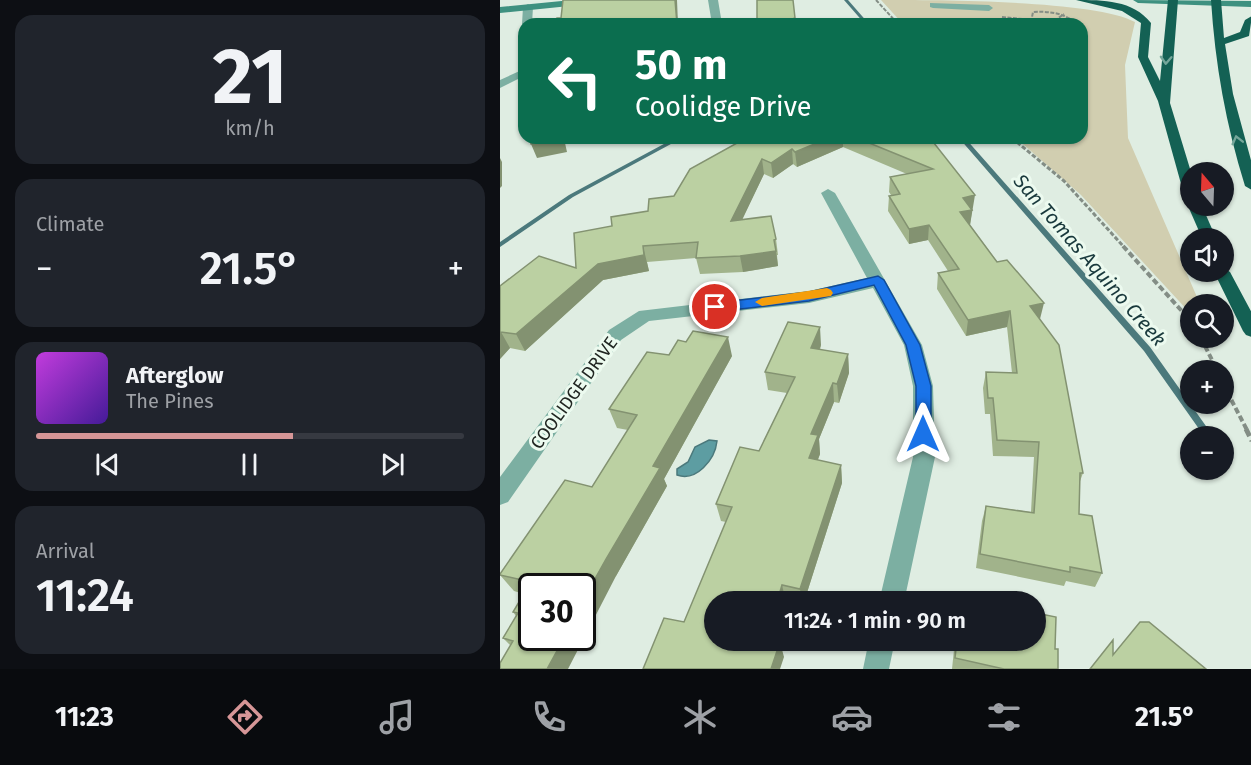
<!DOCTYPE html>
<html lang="en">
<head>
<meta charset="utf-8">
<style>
	body { margin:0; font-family:"Fira Sans",sans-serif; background:#20242c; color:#f1f3f6; height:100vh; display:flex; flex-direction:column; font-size:22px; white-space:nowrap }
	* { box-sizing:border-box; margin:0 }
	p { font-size:20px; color:#9ea1a6 }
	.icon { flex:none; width:33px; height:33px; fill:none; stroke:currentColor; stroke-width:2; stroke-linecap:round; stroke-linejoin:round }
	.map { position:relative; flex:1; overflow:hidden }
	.panel { display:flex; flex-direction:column; gap:15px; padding:15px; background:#0d0f14; width:500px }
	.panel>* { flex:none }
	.banner { position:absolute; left:18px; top:18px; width:570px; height:126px; border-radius:18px; box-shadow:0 2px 4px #0004; background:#0b6e4f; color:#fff; overflow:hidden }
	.needle { width:39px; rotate:341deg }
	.fabs { position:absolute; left:680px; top:162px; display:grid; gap:12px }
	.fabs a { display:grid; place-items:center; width:54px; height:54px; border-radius:50%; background:#171b24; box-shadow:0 2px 4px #0004; font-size:30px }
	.speed { position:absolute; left:18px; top:573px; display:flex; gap:12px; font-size:30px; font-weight:700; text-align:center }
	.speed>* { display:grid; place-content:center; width:78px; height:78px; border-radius:50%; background:#171b24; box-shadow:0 2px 4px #0004; line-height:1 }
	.speed .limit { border:3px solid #111; border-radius:9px; background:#fff; color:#111 }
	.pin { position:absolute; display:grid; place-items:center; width:51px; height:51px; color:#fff; margin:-26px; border:3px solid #fff; border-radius:50%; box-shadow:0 2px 6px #0007 }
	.me { position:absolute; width:66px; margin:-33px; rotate:0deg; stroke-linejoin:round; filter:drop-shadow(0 0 4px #0008) }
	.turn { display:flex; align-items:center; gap:21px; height:126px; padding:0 18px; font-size:27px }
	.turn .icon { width:78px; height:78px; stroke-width:2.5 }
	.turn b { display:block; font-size:42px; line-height:51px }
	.big { font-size:45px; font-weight:600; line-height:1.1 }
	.panel .tile { flex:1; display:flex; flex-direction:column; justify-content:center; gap:9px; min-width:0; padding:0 21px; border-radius:18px; background:#20242c }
	.panel .dial { align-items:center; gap:0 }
	.dial b { font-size:78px; line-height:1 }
	.song { display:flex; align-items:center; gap:18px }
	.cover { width:72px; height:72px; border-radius:9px; background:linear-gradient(135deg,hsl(290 70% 55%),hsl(260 70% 35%)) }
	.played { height:6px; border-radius:3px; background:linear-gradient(90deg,#d69697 60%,#363941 60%) }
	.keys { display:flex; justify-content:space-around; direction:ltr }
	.heat { display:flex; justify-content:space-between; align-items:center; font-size:33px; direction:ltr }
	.trip { position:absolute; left:204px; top:591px; width:342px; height:60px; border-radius:30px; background:#171b24; box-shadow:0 2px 4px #0004; font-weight:600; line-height:60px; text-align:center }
	.tabs { display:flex; height:96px; justify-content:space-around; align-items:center; background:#090b0e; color:#9ea1a6 }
	.tabs .icon { width:42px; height:42px }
	.tabs .active { color:#d69697 }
	.tabs b { font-size:27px; color:#f1f3f6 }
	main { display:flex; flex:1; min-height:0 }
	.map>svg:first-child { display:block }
	.green { fill:#d1ceb0 }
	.water { fill:#5d9da2; stroke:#4b797c; stroke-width:1.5 }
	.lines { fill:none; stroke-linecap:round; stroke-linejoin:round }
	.stream { fill:#4b797c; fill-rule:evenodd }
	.path-far3 { stroke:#838d85; stroke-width:2; stroke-dasharray:4 1.5; stroke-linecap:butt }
	.path-far2 { stroke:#838d85; stroke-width:3; stroke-dasharray:4.5 2; stroke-linecap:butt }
	.path-far1 { stroke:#838d85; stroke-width:4; stroke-dasharray:6 3; stroke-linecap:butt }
	.path { stroke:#838d85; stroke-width:5; stroke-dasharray:8 4; stroke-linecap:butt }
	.lane { fill:#7cafa2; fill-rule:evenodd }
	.street { fill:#7cafa2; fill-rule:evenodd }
	.secondary { fill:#3e9180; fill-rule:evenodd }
	.highway { fill:#146154; fill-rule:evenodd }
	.wall { fill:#a1b38b }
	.shaded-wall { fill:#839271 }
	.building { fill:#bbd0a2; stroke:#839271; stroke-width:1.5 }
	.oneway { stroke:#75a69a }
	.route { fill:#1a73e8; stroke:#114b97; stroke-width:1.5 }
	.slow { fill:#f59e0b }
	.labels { text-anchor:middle; stroke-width:6; stroke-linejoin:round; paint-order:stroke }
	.street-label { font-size:18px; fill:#212622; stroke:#ecfaef }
	.water-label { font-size:20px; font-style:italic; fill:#19393c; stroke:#ecfaef }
</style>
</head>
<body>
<main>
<section class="panel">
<div class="tile dial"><b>21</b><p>km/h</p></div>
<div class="tile"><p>Climate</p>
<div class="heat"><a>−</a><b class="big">21.5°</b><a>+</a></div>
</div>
<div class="tile">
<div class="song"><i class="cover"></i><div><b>Afterglow</b><p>The Pines</p></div></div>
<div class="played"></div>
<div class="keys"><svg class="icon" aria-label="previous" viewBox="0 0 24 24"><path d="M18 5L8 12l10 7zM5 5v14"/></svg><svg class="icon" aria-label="pause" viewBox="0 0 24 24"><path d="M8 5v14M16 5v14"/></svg><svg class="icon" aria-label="next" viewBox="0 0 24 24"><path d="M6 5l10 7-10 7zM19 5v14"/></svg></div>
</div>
<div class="tile"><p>Arrival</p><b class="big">11:24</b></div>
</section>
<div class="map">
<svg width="752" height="669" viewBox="0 0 752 669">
	<rect width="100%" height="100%" fill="#dfede2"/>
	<!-- green -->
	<path class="green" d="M381,0c54,0 215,0 254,22l-10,43 3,73 72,166h-10v9l-109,-118 -65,-57h66v-114h-179z"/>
	<!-- water -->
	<path class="water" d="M209,440l8,1c-2,19 -21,41 -40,34v-6l11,-7 7,-15z"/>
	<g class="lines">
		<!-- stream -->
		<path class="stream" d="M344,0h4l21,24h-4z
			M175,138h7l-109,59 -73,50v-5l69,-47z
			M459,138h6l185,209 63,89h-9l-60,-85z
			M723,451c5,2 7,6 9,10l-2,3 -3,1 -4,-2z"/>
		<!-- path-far3 -->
		<path class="path-far3" d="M376,0l22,24
			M502,17l30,3
			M531,22l2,-10c16,-1 32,1 44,12
			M550,24l14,-10
			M582,46v5
			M582,66l4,12 -2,3"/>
		<!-- path-far2 -->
		<path class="path-far2" d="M512,138l52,43 60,66"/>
		<!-- path-far1 -->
		<path class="path-far1" d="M623,246l67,74
			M701,338l16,32
			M723,384l24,46"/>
		<!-- path -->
		<path class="path" d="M746,429l6,12"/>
		<!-- lane -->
		<path class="lane" d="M430,3l59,2 4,3 -4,3 -56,-3 -3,-1z"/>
		<!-- street -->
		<path class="street" d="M208,0h10l4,24h-10z
			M28,4l5,3 -1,17h-8v2l-2,-2 1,-17z
			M24,69v7l-24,12v-8z
			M328,189l7,4 87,152 11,41 2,71 -31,145h-25l34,-145v-71l-9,-41 -31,-57 -64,15 -160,18 -28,19 -113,162 -8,3v-28l109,-147 30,-19 170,-20 58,-13 -46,-85z
			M369,640h26l-6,29h-26z"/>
		<!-- secondary -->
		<path class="secondary" d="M72,0h32l-5,3 -99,10v-6z
			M633,0l119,1v6l-114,-4z"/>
		<!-- highway -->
		<path class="highway" d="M576,0c27,0 57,0 75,23l-3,34 12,24 8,-81h10l-8,103 21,69 -1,23 -7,-4 -25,-90 -20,-44 3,-34 -19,-12z
			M711,0h10l3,38 16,-6 5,-12 7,-4 -3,20 -24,8 8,50 19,70v26l-7,-4c-19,-61 -30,-122 -34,-186z
			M690,203v3h12l14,32h-14l-14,-32z
			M723,267l7,5 22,41v24l-6,-2 -3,-4 -29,-59h9z"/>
	</g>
	<!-- wall -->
	<path class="wall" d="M246,138h184l43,73h-1l-2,14 70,94h-1l44,154 -4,11v30l23,59 -7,14 -29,-6 -2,5 -88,-18 6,-47 4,-15 45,6 3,-55 -41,-1 -3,-42h-5l-2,-26 3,-16 26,1 -5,-46 -41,9 -29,-47 1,-16 10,-2 -20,-31 -19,4 -21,-33 1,-15 2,-1 -2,-3 1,-15 17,-3 -64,-27 -46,20 -4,-3 -20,14 -9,-4 -22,45 34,20 2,16h-1l1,11 -35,6 -43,2 -4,-16 -49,4 2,9 -46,9 -78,71 -15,-3 -10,11v-73l76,-18 36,-42 36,-15 26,-15z
		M321,345l-1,5 28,4 1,19 -10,30 -5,-1 -15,37 1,15 -2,6 23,5 1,18 -38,119 -18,-1v1h-72l70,55 -100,-35 42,-100 -5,-1 -5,-17 43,-53 28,-58 -19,-3 -3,-18z
		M169,355l63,1 -68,123 3,7 -51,90 -106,69 -7,-7 13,-22 -3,-4 11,-18 -10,-3 -14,-16v-1l92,-87 36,-57 -11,-2 -8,-19z
		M455,640h81l19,9 3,20h-106z"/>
	<!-- shaded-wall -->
	<path class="shaded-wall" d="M175,0h2l1,24h-1z
		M295,18l1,6h-18z
		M62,138h23l1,1 -21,4 2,9 -30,6 -6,-14z
		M329,138h14v9l-46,20 -2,-15z
		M292,149l1,15 -20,14 -2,-15z
		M0,158l2,4v24l-2,2z
		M262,159l2,15 -30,63 -3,-16z
		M475,195l-5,30 -12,3 5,-30z
		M429,225l-1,15 -19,4v-15z
		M143,246l6,25 -46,9 -78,71 -9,-17 82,-70z
		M276,251l2,15 -35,6 -3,-16z
		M544,303l-4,16 -14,4 4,-17z
		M510,311l-3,16 -41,9 2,-16z
		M320,327l1,18 -8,22 -2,-19z
		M1,332l9,16 -10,11v-26z
		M228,337l4,19 -68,123 3,7 -51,90 -48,93h-21l17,-31h18v-36l71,-136z
		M348,354l1,19 -10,30 -2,-19z
		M333,383l1,19 -15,37 1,15 -9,22 -2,-18 2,-24z
		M341,465l1,18 -38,119h-2l-2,-13z
		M282,585l4,17h-9z
		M280,642l4,15 -4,12h-9z"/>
	<!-- building -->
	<path class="building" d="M63,0h112l2,24h-121l1,-6h4z
		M257,0h36l2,18 -17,6h-21z
		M244,22l6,2h-13z
		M30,138h32v1l-31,5z
		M246,138h83l-34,14 -3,-3 -21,14 -9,-4 -31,62 40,-5 5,23 -2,1 2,11 -36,5 -44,2 2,-16 -55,4 1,9 -46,9 -82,70 -15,-2 -1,1v-47l39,-30 37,12 -2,-35 38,-7 -1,-9 37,-6 1,-12 25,-3 16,-27z
		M357,138h73l45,57 -12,3 9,12 -12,2 37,50 10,-2 37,43 -14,3 29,39 24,128h-3l-1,41 13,2 10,57 -32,-6v5l-90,-18 6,-48 48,7 5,-71 -42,-2 -4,-42h-5l-2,-26 31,1 -7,-62 -42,9 -30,-47 21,-4 -30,-44 -20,4 -20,-33 11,-2 -10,-17 43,-8z
		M288,322l32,5 -9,21 37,6 -11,30 -4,-1 -22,51 7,1 -9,23 32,7 -41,124 -18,-4 -5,17h-63v38h58l8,2 -9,27h-128l21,-51 20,4 48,-115 -16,-3 24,-57 19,4 36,-74 -30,-5z
		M193,331l35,6 -75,129 7,2 -54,91 -24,43v-16h-50v52h32l-17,31h-47v-6l13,-22 -10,-3 15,-25 -5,-1 18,-30 -31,-7v-1l65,-94 27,7 45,-72 -28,-6 38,-57 22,3 9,-15 8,2z
		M462,598l16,4h-16z
		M536,613l20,4 -1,32h3v20h-54l-49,-11 2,-18h79z
		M640,622h9l57,47h-116l23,-29v15z"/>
	<!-- one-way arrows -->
	<defs><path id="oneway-chevron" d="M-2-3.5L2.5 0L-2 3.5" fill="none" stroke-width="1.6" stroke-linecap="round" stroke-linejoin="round" transform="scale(1.5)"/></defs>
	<g class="oneway">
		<use href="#oneway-chevron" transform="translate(666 60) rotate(93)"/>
		<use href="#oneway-chevron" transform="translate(737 140) rotate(-104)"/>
	</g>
	<!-- route -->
	<path class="route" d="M378,276l6,4 36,65 11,41v48l-2,4 -6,2 -5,-2 -2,-4v-48l-10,-41 -32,-60 -65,16 -94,11 -6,-5 6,-4 94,-11z"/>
	<!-- slow -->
	<path class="slow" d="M327,288l4,2 2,3 -2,3 -69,10 -7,-4 7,-4z"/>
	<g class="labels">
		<!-- street labels -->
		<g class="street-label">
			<text transform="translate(74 393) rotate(-54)" y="6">COOLIDGE DRIVE</text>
		</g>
		<!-- water labels -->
		<g class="water-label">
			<text transform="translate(590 260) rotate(49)" y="7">San Tomas Aquino Creek</text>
		</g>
	</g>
</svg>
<div class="fabs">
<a><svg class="needle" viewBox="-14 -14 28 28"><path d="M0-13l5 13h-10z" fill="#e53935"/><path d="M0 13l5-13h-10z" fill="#9ea1a6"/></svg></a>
<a><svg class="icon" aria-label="sound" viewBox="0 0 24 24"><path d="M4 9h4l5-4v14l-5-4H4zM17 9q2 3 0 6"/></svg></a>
<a><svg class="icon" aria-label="search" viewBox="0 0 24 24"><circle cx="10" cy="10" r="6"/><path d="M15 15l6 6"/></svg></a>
<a>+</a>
<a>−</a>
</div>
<div class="speed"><div class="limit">30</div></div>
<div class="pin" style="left:215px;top:307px;background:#d93025"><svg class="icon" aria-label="arrive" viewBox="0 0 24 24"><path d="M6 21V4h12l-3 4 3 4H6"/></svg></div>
<svg class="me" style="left:423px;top:434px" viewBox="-20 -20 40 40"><path d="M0-17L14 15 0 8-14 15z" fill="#1a73e8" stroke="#fff" stroke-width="4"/></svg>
<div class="trip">11:24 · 1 min · 90 m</div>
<div class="banner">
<div class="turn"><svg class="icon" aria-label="left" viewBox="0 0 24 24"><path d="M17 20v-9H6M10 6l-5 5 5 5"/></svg><div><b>50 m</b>Coolidge Drive</div></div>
</div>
</div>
</main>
<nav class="tabs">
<b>11:23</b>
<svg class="icon active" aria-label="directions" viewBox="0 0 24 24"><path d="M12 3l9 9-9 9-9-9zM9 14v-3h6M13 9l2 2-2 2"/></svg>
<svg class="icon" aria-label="music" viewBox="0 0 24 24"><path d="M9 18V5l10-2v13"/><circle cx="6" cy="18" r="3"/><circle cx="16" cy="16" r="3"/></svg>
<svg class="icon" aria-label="phone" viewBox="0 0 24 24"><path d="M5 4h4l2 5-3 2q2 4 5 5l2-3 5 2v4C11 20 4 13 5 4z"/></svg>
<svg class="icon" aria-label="climate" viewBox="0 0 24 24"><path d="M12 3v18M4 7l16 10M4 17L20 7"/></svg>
<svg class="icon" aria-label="car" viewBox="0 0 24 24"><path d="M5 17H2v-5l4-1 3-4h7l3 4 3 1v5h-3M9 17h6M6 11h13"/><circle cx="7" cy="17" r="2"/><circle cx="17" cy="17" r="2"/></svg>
<svg class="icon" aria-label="filters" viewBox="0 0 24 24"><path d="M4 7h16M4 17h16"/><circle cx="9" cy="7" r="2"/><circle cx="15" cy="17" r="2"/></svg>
<b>21.5°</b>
</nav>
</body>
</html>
